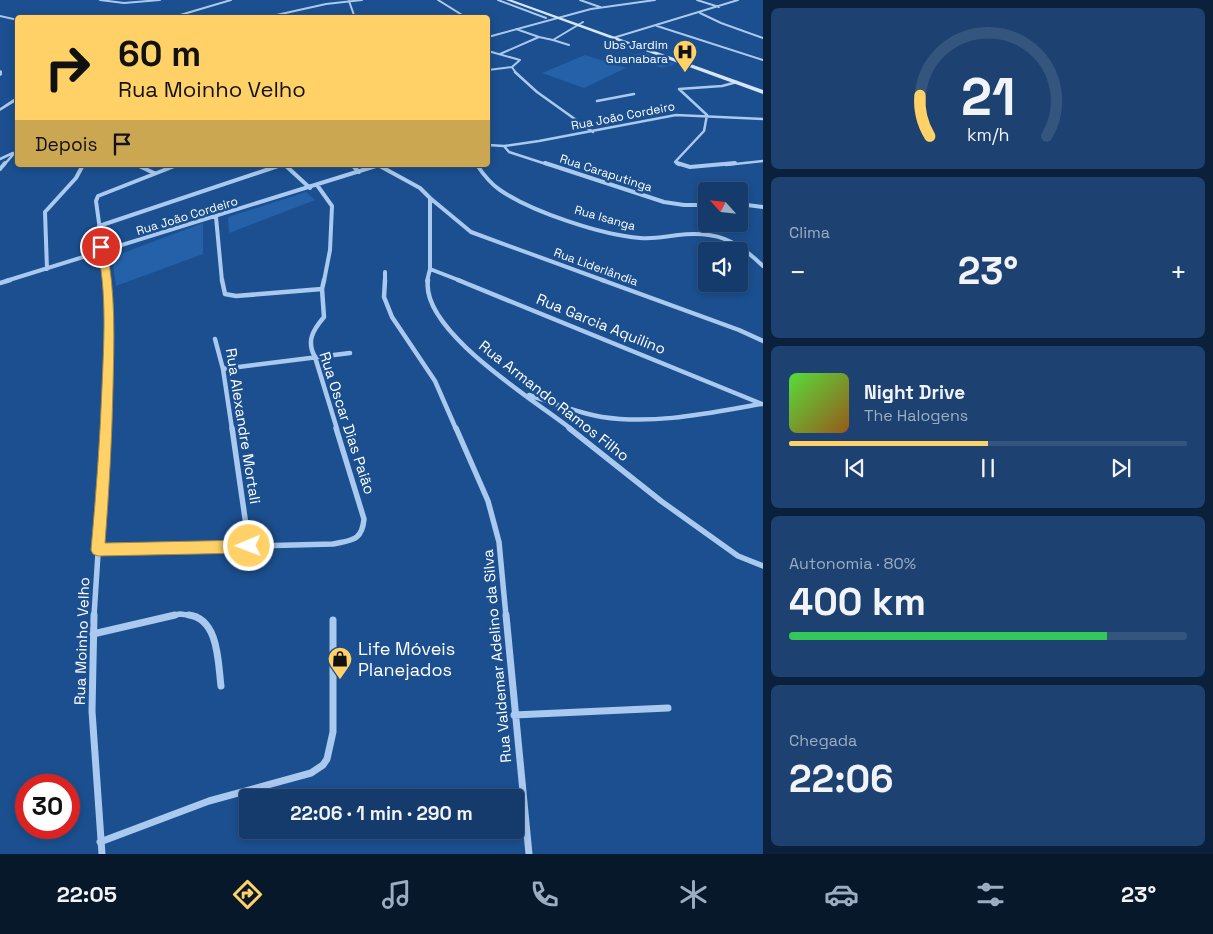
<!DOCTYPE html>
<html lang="pt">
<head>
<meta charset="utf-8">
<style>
	body { margin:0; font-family:"Space Grotesk",sans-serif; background:#1d4271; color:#f1f3f6; height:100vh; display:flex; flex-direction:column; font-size:19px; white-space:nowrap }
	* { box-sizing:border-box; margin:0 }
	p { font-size:16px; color:#9dadc1 }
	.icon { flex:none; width:28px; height:28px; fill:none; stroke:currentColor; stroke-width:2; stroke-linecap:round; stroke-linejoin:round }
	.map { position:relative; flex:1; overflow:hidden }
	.details { display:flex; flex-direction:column; gap:8px; padding:8px; background:#0b203b; width:450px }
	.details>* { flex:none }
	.banner { position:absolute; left:15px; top:15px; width:475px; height:152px; border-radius:5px; box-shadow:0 2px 8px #0003,0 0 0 1px #33557e; background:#ffd166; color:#111; overflow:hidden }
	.needle { width:32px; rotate:297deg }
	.controls { position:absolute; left:698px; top:182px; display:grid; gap:10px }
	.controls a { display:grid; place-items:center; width:50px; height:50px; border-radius:5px; background:#143b6b; box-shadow:0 2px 8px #0003,0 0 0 1px #33557e; font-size:25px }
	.speed { position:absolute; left:15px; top:774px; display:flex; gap:10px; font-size:25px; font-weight:700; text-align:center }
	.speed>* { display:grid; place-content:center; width:65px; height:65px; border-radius:50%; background:#143b6b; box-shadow:0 2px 8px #0003,0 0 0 1px #33557e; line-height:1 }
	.speed .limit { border:8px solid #d22; background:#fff; color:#111 }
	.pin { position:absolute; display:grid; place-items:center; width:42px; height:42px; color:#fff; margin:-21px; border:2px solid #fff; border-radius:50%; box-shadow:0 1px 5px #0007 }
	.me { position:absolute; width:55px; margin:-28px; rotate:269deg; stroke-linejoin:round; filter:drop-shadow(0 0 4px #0008) }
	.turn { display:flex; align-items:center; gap:18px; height:105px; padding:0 20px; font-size:22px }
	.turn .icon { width:65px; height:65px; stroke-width:2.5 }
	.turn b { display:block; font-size:35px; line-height:42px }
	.then { display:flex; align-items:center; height:48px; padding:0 20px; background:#0003; gap:10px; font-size:19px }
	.big { font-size:38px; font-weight:700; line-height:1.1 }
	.details .tile { flex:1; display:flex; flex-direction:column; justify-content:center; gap:8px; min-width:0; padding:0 18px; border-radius:8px; background:#1d4271 }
	.details .dial { align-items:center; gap:0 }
	.dial svg { height:130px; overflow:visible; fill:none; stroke:#33557e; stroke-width:7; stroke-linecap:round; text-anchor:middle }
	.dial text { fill:#f1f3f6; stroke:none }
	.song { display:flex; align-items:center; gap:15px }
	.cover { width:60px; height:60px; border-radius:8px; background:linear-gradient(135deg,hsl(110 70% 55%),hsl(30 70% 35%)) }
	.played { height:5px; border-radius:2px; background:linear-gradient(90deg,#ffd166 50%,#33557e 50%) }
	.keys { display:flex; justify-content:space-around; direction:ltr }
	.heat { display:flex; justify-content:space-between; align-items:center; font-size:28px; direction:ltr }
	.charge { height:8px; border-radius:4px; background:linear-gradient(90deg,#34c759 80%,#33557e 0) }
	.trip { position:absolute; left:239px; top:789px; width:285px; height:50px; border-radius:5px; background:#143b6b; box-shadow:0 2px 8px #0003,0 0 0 1px #33557e; font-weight:700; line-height:50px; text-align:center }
	.tab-bar { display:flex; height:80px; justify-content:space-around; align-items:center; background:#08182b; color:#9dadc1 }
	.tab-bar .icon { width:35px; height:35px }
	.tab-bar .active { color:#ffd166 }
	.tab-bar b { font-size:22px; color:#f1f3f6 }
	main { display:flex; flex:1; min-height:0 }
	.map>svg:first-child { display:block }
	.green { fill:#2461a8 }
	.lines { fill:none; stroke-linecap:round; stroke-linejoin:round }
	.pedestrian { stroke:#a9c9ee; stroke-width:2 }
	.minor-far5 { stroke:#a9c9ee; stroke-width:2 }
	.minor-far4 { stroke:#a9c9ee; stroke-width:2.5 }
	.minor-far3 { stroke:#a9c9ee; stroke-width:4 }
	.minor-far2 { stroke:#a9c9ee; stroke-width:4.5 }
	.minor-far1 { stroke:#a9c9ee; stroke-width:5.5 }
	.minor { stroke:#a9c9ee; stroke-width:7 }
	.tertiary { fill:#a9c9ee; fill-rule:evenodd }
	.secondary { fill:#d6e6fa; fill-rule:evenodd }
	.route { fill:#ffd166; stroke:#a68842 }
	.labels { text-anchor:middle; stroke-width:5; stroke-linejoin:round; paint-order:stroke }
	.far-poi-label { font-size:12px; fill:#fff; stroke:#1b4f8f; text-anchor:end }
	.far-street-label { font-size:12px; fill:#fff; stroke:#1b4f8f }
	.street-label { font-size:15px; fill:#fff; stroke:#1b4f8f }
	.near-poi-label { font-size:18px; fill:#fff; stroke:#1b4f8f; text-anchor:start }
</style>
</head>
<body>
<main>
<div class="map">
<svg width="763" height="854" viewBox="0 0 763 854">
	<rect width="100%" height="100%" fill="#1b4f8f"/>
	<!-- green -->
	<path class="green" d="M644,52l32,12 -14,4 -32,-12z
		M585,55l41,13 -42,20 -42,-15z
		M306,192l9,8 -86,33 -1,-16z
		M203,223v31l-87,32 -4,-29z"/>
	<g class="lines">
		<!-- pedestrian -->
		<path class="pedestrian" d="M349,1l6,17
			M539,37l14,3"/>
		<!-- minor-far5 -->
		<path class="minor-far5" d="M100,0l24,3 36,-3
			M438,0l29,18
			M498,0l48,18
			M580,0l20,7
			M697,0l22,7
			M700,13l21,10 42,15
			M170,18l61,-18
			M263,18l63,-14 36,-4
			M364,18l38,-2 22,2
			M657,26l106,34
			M488,37l103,-28 64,-9
			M613,38l125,-38
			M569,45l-16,-5 30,-18
			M488,51l32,9 -8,7 -24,3
			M500,54l39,-17 -23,-8
			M512,67l4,6"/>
		<!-- minor-far4 -->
		<path class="minor-far4" d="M515,72l22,20 56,40
			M597,101l37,-7
			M488,145l16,1 35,-5 137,-26 87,4
			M504,146l5,6 40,13
			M0,159l13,-6
			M4,165l14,-16
			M679,165l-4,-3 29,-31 3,-16 -28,-26 43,-3 15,-4
			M726,165l37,-4"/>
		<!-- minor-far3 -->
		<path class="minor-far3" d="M545,163l119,39 20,3h22
			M677,163l13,4 45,-4
			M137,165l17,8
			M285,165l25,23
			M352,165l7,7
			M378,165l42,23 10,10v71l-3,12
			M477,165c6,9 14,19 23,25 32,22 102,45 140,48 13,1 25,-1 38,-3 38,-4 57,4 85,31
			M0,169l5,-6
			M317,185l15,21 -2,44 -6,31
			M430,198l41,34 134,49
			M739,204l24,3
			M216,217l6,64
			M99,226l182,-61
			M47,269l-2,-57 31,-34 7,-13
			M430,269l31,12
			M6,281l373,-116
			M107,281l-11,-80 2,-5 79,-31
			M385,281v-9"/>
		<!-- minor-far2 -->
		<path class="minor-far2" d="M222,280l3,14 11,2 86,-7
			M324,280l-2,9 2,28c-11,13 -18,24 -9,40l22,72
			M385,280l-1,17 8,20 43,64 21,48
			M428,280c-8,51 108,121 143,149
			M458,280l304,124
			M602,280l137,50 24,11
			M0,283l10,-3
			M215,339l8,30 9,60
			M223,369l127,-16
			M529,395c24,8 48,18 73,22 53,8 107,-4 159,-13
			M106,429l3,-77 -2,-72"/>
		<!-- minor-far1 -->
		<path class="minor-far1" d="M232,428l17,118
			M456,428l32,73 11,41 7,74
			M569,428l92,73 77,55 25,10
			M98,550l235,-6c19,-4 29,-3 31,-25l-28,-91
			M94,616l12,-188
			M169,616l11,-2 16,2"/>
		<!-- minor -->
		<path class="minor" d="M94,615l-2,96 10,143
			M189,615c30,4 29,48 32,71
			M506,615l23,239
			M93,634l82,-19
			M514,715l154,-7
			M100,842l109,-41 102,-28 12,-8 4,-6 6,-27v-112"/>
		<!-- tertiary -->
		<path class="tertiary" d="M0,15l18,4v2l-18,-4z
			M0,70l2,1v4l-2,1z
			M18,96v4l-18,11v-3z"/>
		<!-- secondary -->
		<path class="secondary" d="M506,0h6l251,90v4z"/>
	</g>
	<!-- route -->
	<path class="route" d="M101,244l5,3c10,45 8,94 7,140 -1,52 -4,104 -8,156l144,-3 5,2 2,4 -2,5 -5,2 -151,3 -5,-2 -2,-4c5,-55 9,-109 11,-163 2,-47 5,-95 -5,-140z"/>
	<!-- icons -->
	<defs>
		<symbol id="hospital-pin" viewBox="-11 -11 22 30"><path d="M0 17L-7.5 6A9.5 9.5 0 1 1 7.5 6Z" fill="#ffd166" stroke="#1b4f8f"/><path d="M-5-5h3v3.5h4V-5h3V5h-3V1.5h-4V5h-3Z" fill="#111"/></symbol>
		<symbol id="shop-pin" viewBox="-11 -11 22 30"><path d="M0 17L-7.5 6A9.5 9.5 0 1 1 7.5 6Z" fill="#ffd166" stroke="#1b4f8f"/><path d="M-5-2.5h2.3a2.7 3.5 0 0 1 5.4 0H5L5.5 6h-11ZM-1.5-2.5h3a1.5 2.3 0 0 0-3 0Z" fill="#111"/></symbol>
	</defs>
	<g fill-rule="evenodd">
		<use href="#hospital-pin" x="671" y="38" width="28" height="38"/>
		<use href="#shop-pin" x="326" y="645" width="28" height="38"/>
	</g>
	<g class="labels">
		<!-- far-poi labels -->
		<g class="far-poi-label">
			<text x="668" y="49">Ubs Jardim<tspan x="668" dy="14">Guanabara</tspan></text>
		</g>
		<!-- far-street labels -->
		<g class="far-street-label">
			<text transform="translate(623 116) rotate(-11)" y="4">Rua João Cordeiro</text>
			<text transform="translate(606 173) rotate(18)" y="4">Rua Caraputinga</text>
			<text transform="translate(187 216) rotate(-17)" y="4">Rua João Cordeiro</text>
			<text transform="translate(605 218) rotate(16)" y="4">Rua Isanga</text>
			<text transform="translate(596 267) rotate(20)" y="4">Rua Liderlândia</text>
		</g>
		<!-- street labels -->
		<g class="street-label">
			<text transform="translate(601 324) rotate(22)" y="5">Rua Garcia Aquilino</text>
			<text transform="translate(554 401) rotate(38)" y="5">Rua Armando Ramos Filho</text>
			<text transform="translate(347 423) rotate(72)" y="5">Rua Oscar Dias Paião</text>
			<text transform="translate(243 426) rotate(81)" y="5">Rua Alexandre Mortali</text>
			<text transform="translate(82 641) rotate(-88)" y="5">Rua Moinho Velho</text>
			<text transform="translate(497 656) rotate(-95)" y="5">Rua Valdemar Adelino da Silva</text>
		</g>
		<!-- near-poi labels -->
		<g class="near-poi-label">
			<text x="358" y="655">Life Móveis<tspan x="358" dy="21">Planejados</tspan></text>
		</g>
	</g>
</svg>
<div class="controls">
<a><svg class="needle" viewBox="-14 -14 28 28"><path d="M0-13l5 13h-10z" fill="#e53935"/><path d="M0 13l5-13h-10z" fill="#9dadc1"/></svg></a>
<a><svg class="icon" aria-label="sound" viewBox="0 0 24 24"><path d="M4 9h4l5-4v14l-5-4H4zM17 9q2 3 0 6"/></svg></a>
</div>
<div class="speed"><div class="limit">30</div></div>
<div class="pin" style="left:101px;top:247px;background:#d93025"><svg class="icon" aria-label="arrive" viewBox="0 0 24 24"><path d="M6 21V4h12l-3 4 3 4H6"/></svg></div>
<svg class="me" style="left:249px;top:546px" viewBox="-20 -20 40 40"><circle r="17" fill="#ffd166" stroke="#fff" stroke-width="3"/><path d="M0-11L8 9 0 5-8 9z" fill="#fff"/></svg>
<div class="trip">22:06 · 1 min · 290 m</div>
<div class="banner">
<div class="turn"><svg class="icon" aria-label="right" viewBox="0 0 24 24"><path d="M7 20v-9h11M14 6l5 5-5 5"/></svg><div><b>60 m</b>Rua Moinho Velho</div></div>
<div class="then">Depois<svg class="icon" aria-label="arrive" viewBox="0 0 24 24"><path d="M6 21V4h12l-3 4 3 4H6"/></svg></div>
</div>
</div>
<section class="details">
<div class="tile dial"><svg viewBox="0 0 100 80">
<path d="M14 69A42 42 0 1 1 86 69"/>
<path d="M14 69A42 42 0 0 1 8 44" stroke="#ffd166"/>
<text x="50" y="56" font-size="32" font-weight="700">21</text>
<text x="50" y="72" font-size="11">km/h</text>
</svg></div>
<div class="tile"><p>Clima</p>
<div class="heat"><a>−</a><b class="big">23°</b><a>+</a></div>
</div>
<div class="tile">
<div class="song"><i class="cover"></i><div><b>Night Drive</b><p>The Halogens</p></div></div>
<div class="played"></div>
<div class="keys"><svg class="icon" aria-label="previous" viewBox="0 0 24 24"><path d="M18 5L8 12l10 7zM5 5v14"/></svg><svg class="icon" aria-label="pause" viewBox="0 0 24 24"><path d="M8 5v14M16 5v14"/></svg><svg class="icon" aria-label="next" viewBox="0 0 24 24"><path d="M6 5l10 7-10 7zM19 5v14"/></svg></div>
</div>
<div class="tile"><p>Autonomia · 80%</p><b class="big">400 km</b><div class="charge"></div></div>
<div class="tile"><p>Chegada</p><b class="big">22:06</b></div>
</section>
</main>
<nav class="tab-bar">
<b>22:05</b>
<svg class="icon active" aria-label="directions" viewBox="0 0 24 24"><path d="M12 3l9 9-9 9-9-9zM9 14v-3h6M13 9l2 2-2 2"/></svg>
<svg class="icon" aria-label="music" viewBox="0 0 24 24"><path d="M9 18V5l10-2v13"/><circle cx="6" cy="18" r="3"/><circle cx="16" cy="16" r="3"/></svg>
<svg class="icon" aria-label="phone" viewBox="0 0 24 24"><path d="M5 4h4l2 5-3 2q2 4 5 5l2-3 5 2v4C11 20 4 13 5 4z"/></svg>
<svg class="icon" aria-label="climate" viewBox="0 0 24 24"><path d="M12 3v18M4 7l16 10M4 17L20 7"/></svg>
<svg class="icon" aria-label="car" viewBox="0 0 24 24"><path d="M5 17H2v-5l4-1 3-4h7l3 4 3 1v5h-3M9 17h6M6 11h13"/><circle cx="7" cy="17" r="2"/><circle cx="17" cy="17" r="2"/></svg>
<svg class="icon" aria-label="filters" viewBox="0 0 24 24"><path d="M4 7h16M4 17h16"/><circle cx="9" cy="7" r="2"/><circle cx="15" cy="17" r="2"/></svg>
<b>23°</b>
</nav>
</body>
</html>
